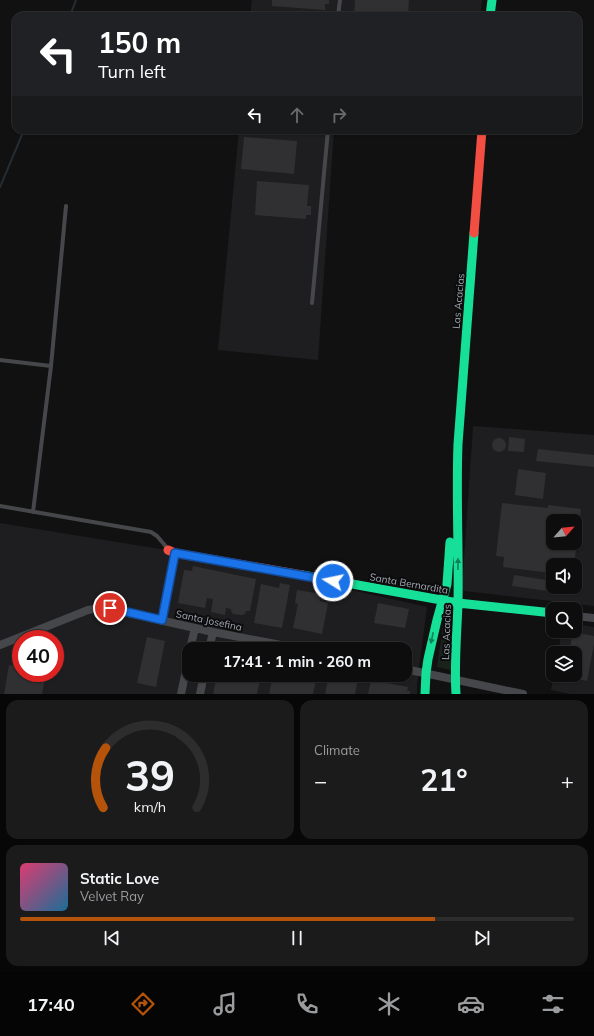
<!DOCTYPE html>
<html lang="en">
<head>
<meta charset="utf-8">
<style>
	body { margin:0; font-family:Mulish,sans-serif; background:#1b1b1c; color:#f1f3f6; height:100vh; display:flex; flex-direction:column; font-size:15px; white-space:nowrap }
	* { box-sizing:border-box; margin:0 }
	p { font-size:13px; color:#9a9c9e }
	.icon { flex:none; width:22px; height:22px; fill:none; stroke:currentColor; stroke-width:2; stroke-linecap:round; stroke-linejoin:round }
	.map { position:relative; height:694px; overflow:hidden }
	.details { display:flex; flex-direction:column; gap:6px; padding:6px; background:#070708; flex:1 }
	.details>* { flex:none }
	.top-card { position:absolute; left:12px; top:12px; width:570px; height:122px; border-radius:12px; box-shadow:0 1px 3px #0004,0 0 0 1px #2d2d2e; background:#202124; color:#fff; overflow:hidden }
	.needle { width:26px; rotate:63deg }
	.tools { position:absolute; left:546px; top:514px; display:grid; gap:8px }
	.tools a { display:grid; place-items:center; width:36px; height:36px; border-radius:8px; background:#0d0d0e; box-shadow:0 1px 3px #0004,0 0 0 1px #2d2d2e; font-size:20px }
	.speed { position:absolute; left:12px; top:630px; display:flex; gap:8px; font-size:20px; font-weight:700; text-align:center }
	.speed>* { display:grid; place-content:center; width:52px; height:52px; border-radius:50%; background:#0d0d0e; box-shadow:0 1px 3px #0004,0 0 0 1px #2d2d2e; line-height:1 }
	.speed .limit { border:6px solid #d22; background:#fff; color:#111 }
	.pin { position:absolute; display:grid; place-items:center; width:34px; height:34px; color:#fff; margin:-17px; border:2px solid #fff; border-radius:50%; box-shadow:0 1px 4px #0007 }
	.me { position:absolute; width:44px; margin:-22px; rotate:280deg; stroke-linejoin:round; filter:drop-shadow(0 0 3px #0008) }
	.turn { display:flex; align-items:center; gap:14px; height:84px; padding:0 20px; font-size:18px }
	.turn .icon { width:52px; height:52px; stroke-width:2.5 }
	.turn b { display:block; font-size:28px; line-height:34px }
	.lanes { display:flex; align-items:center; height:38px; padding:0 20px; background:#0003; justify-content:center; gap:20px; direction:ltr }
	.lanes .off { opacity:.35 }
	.big { font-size:30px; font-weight:700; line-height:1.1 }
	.details .tile { flex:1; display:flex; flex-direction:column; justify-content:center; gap:6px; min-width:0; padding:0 14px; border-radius:12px; background:#1b1b1c }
	.details .dial { align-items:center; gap:0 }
	.dial svg { height:104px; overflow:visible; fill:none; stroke:#2d2d2e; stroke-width:7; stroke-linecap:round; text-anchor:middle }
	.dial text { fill:#f1f3f6; stroke:none }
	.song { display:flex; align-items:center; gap:12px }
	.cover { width:48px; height:48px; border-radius:6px; background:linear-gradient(135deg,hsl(340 70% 55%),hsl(200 70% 35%)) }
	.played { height:4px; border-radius:2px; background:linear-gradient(90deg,#b45309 75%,#2d2d2e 75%) }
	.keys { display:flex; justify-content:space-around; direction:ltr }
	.heat { display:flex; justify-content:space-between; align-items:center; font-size:22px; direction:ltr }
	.details .tiles { flex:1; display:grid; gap:6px; grid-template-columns:1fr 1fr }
	.tile:last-child { grid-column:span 2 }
	.trip { position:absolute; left:182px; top:642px; width:230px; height:40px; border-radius:12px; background:#0d0d0e; box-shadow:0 1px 3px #0004,0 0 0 1px #2d2d2e; font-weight:700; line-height:40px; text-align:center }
	.menu { display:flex; height:64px; justify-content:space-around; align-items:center; background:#050506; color:#9a9c9e }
	.menu .icon { width:28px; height:28px }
	.menu .selected { color:#b45309 }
	.menu b { font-size:18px; color:#f1f3f6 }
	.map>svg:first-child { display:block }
	.built { fill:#1e1e20; fill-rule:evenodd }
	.green { fill:#1b221c }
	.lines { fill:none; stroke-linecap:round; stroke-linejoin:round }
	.stream { stroke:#252d33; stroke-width:2 }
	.building { fill:#303032; fill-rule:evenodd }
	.lane { stroke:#45474a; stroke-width:4 }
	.street { stroke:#45474a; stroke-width:8 }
	.fast { stroke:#16e098; stroke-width:9 }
	.jam { stroke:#f24e42; stroke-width:9 }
	.oneway { fill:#128159 }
	.route-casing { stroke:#114b97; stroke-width:10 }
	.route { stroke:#1a73e8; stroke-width:7 }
	.labels { text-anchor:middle; stroke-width:4; stroke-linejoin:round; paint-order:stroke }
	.street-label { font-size:10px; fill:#a1a8b4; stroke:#0c0c0d }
</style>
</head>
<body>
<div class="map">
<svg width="594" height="694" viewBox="0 0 594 694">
	<rect width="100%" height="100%" fill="#111112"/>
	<!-- built -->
	<path class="built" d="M252,0h230l-2,16h-230z
		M239,130h95l-16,230 -100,-10z
		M473,426l121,9v171l-130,-15 -2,-2zM553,521h22v22h-22zM553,565h22v22h-22z
		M0,523l191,31 236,53 -10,77v10h-417zM21,639h34v34h-34zM189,649h216v26h-216z
		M575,624l19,3v67h-24l-19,-4 3,-15h21v-22h-17l4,-22h13z"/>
	<!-- green -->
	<path class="green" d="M445,613h7l-1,57 -14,-3z"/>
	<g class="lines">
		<!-- stream -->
		<path class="stream" d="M70,16l6,-16
			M0,187l24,-57"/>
	</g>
	<!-- building -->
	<path class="building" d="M272,0h57v4h-4v6l-53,-4z
		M355,0h54l-1,16h-54z
		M244,137l53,4 -3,33 -53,-5z
		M257,181l52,4 -2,21h4v9h-5v4l-51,-4z
		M509,437l16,2 -1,13 -16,-1z
		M492 445a7 7 0 1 1 14 0a7 7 0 1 1-14 0Z
		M538,449l56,6v12l-58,-6z
		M518,469l28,4 -3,26 -28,-4z
		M502,503l46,5v-3l33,4 -7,56 -22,-1 -1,9 -48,-6 1,-10 -8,-1zM553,521h22v22h-22z
		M193,566l63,13 -6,32h-4l-1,3 -3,1 -9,-1 -2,-3v-2l-5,-1 -1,7 -14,-3 2,-13 -6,-1 -2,10 -27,-5 6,-33 8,1z
		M514,575l39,6v6h3l-1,5 -43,-6z
		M280,583l10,2 -8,43 -28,-5 7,-39 18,4z
		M297,590l24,4 -1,7 8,2 -6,31 -29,-6 5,-24 -3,-1z
		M378,603l31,6 -4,19 -31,-5z
		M573,632l21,4v8l-7,37 -22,-5v-1h10v-22h-6z
		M147,637l18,4 -9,46 -19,-4z
		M9,665l12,2v6h16l-1,4 9,1 -3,16h-38z
		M217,675h44l-4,19h-44z
		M273,675h19l24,5 -3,14h-44z
		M329,675h10l19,4 -3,15h-30z
		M371,680l37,7 -1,4h3v3h-42z"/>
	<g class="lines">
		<!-- lane -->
		<path class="lane" d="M338,16l2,-16
			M312,303l16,-173
			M0,360l51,6
			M0,506l151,26 6,4 11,13
			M33,512l18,-146 15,-160
			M161,620l14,-67"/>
		<!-- street -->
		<path class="street" d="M575,616l19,2
			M0,645l88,-35 13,-2 9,1 103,23 89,17
			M190,649l5,-21
			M209,649l4,-17
			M405,669l118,25
			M181,694l8,-38
			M200,694l4,-19"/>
		<!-- fast -->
		<path class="fast" d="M490,16l2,-16
			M302,575l156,28 95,10
			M425,694l1,-21 2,-14 9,-39 10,-36 3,-42
			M456,694c-2,-30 1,-61 2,-91 1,-53 -2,-106 0,-159l16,-211"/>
		<!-- jam -->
		<path class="jam" d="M474,233l8,-103
			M168,550l7,3 127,22"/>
	</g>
	<!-- one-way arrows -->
	<defs><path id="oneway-solid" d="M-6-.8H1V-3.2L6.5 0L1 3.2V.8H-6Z"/></defs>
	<g class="oneway">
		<use href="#oneway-solid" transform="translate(458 564) rotate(-90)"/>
		<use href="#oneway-solid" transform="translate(432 638) rotate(102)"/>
	</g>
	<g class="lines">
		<defs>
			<path id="route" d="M110,608l52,12 13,-67 158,28"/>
		</defs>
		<!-- route casing -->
		<use href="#route" class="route-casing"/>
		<!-- route -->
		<use href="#route" class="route"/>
	</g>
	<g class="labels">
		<!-- street labels -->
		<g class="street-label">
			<text transform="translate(458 301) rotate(-85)" y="4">Las Acacias</text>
			<text transform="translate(409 583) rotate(10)" y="4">Santa Bernardita</text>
			<text transform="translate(209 620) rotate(12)" y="4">Santa Josefina</text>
			<text transform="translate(446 632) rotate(-88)" y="4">Las Acacias</text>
		</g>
	</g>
</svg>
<div class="tools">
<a><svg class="needle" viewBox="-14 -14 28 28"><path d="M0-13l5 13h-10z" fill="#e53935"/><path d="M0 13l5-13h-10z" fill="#9a9c9e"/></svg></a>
<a><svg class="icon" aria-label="sound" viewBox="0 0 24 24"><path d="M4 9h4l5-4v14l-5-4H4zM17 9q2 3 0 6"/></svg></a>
<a><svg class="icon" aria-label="search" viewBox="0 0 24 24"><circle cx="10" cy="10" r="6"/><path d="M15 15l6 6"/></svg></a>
<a><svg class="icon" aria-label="layers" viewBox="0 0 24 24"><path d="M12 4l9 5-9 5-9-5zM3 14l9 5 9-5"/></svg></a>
</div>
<div class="speed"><div class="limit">40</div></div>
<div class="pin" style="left:110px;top:608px;background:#d93025"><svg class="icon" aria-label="arrive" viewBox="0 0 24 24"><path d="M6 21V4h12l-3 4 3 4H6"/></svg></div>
<svg class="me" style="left:333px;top:581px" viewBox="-20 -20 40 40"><circle r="17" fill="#1a73e8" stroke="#fff" stroke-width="3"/><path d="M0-11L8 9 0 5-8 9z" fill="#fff"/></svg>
<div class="trip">17:41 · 1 min · 260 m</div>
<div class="top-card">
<div class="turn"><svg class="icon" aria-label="left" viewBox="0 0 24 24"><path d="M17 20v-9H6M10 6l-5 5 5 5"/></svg><div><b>150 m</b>Turn left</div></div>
<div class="lanes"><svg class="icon" aria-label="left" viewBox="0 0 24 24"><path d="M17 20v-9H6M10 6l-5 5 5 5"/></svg><svg class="icon off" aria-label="ahead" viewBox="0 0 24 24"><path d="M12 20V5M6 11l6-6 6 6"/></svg><svg class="icon off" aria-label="right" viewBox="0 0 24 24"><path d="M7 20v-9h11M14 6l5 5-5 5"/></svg></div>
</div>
</div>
<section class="details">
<div class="tiles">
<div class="tile dial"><svg viewBox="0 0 100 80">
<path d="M14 69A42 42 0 1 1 86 69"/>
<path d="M14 69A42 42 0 0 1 16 23" stroke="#b45309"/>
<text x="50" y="56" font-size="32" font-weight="700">39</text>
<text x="50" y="72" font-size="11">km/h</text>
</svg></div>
<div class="tile"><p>Climate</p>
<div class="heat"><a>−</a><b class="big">21°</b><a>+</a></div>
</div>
<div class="tile">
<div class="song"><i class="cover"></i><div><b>Static Love</b><p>Velvet Ray</p></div></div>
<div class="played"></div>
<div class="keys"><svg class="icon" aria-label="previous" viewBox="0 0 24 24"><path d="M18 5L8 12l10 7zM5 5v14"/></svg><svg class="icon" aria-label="pause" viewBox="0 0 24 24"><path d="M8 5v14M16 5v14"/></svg><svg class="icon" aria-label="next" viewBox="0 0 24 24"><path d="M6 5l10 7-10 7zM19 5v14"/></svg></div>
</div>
</div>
</section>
<nav class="menu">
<b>17:40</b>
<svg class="icon selected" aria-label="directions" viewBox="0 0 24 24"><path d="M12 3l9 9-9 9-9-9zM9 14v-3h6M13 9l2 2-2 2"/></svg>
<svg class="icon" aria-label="music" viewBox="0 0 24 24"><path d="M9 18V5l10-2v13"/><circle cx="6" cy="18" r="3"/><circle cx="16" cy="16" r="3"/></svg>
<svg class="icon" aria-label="phone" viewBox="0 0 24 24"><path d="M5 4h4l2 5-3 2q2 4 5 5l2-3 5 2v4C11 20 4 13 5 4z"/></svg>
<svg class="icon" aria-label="climate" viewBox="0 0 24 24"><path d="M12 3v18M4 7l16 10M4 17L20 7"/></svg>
<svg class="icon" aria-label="car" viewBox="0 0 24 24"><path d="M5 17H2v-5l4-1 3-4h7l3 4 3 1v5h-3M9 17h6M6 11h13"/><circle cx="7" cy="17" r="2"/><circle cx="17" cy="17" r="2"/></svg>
<svg class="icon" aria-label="filters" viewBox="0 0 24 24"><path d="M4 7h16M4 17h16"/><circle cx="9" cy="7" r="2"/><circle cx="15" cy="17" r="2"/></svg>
</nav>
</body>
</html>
